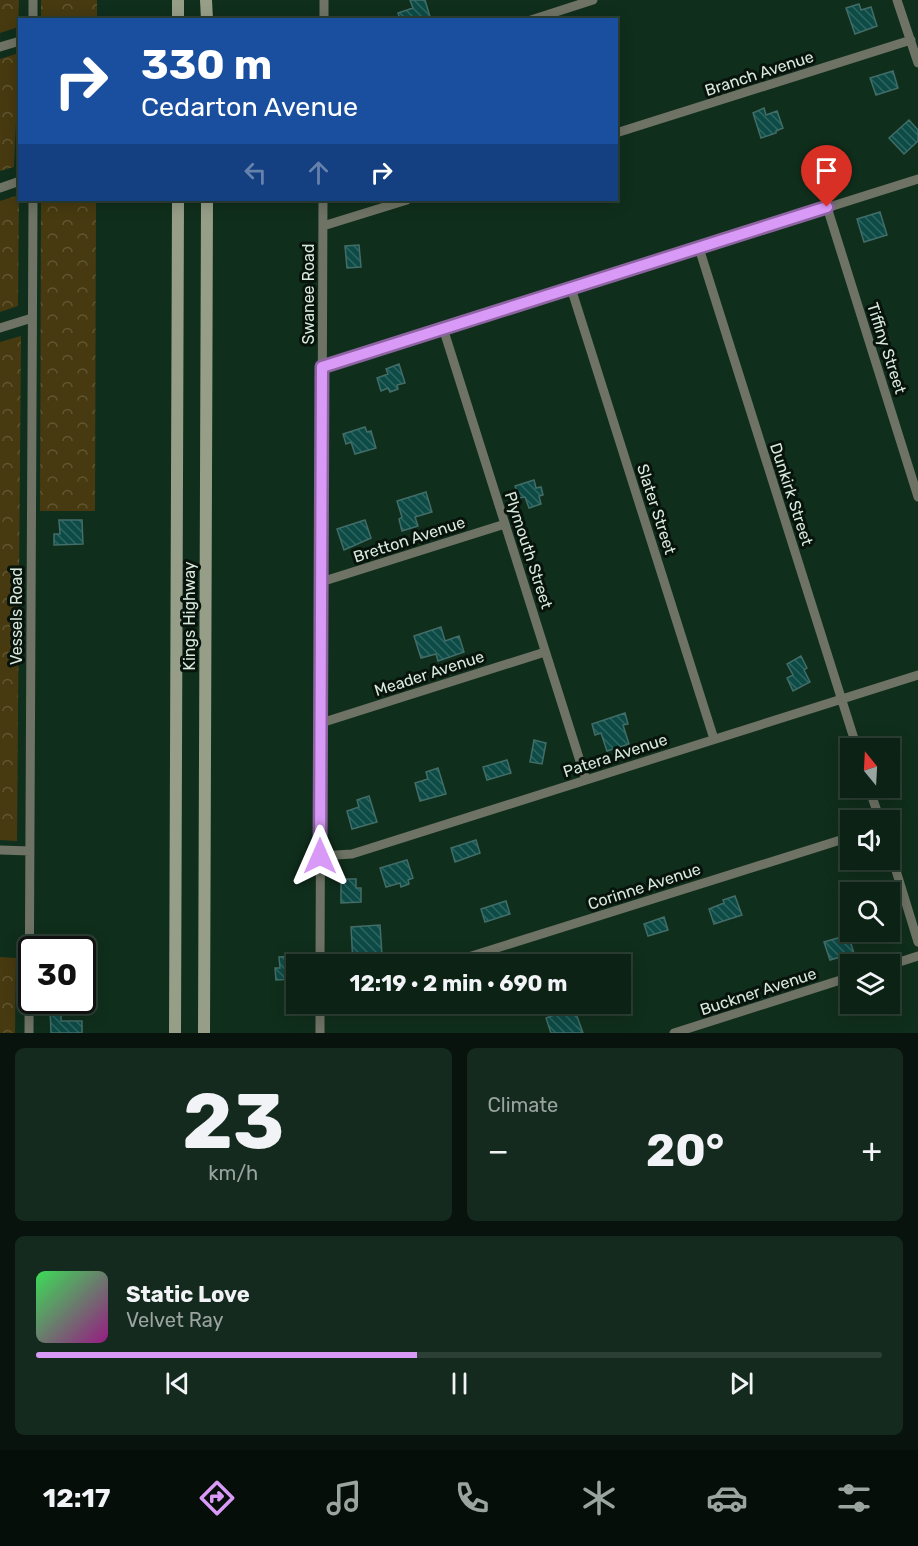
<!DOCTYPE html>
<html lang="en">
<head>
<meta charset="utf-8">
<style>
	body { margin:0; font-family:Rubik,sans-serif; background:#152a1e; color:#f1f3f6; height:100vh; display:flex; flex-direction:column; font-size:22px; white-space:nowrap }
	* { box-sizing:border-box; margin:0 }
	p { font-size:20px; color:#9aa4a0 }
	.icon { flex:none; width:33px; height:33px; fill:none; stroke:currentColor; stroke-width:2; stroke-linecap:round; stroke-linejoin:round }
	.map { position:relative; height:1033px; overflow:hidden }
	.side { display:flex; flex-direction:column; gap:15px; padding:15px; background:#07130c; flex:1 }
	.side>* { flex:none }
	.guide { position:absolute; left:18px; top:18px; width:600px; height:183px; border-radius:0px; box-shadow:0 3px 15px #0003,0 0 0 2px #2c3f34; background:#1a4fa0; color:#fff; overflow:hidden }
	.needle { width:39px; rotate:342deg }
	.buttons { position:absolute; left:840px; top:738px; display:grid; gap:12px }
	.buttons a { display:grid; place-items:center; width:60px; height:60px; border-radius:0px; background:#0c2215; box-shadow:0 3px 15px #0003,0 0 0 2px #2c3f34; font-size:30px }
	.speed { position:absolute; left:18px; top:936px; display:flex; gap:12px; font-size:30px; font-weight:700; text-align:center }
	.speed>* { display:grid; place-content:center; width:78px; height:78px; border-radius:50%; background:#0c2215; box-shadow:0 3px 15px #0003,0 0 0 2px #2c3f34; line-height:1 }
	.speed .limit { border:3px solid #111; border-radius:9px; background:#fff; color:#111 }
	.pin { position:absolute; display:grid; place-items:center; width:51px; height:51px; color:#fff; margin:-62px -26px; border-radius:50% 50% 50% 0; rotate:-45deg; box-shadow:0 0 6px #0007 }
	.pin .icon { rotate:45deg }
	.me { position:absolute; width:66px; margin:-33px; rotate:0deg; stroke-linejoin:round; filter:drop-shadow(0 0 4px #0008) }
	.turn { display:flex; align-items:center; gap:21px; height:126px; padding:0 24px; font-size:27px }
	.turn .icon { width:78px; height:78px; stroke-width:2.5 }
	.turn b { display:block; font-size:42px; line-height:51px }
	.lanes { display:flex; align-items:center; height:57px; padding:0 24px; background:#0003; justify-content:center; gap:30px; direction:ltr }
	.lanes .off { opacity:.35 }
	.big { font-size:45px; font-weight:700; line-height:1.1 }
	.side .card { flex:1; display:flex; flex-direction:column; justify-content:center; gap:9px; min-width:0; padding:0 21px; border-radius:9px; background:#152a1e }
	.side .dial { align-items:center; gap:0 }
	.dial b { font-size:78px; line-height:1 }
	.song { display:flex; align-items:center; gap:18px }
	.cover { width:72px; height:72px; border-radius:9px; background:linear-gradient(135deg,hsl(130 70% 55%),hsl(310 70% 35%)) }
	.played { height:6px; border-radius:3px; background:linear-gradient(90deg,#d99af7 45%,#2c3f34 45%) }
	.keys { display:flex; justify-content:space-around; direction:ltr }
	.heat { display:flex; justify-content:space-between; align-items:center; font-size:33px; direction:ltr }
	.side .tiles { flex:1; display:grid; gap:15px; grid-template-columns:1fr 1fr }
	.card:last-child { grid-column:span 2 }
	.trip { position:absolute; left:286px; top:954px; width:345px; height:60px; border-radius:0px; background:#0c2215; box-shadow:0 3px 15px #0003,0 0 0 2px #2c3f34; font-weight:700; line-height:60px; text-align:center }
	.tab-bar { display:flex; height:96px; justify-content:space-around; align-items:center; background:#050e08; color:#9aa4a0 }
	.tab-bar .icon { width:42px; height:42px }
	.tab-bar .on { color:#d99af7 }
	.tab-bar b { font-size:27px; color:#f1f3f6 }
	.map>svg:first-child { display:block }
	.forest { fill:url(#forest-crowns) }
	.building { fill:url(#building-back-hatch); stroke:#426d68; stroke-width:1.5 }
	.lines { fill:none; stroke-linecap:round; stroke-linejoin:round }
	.minor { stroke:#6e7365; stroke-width:9 }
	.secondary { stroke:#969e88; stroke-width:12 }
	.route-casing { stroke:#8d64a1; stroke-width:15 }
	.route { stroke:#d99af7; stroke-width:10 }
	.labels { text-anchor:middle; stroke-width:6; stroke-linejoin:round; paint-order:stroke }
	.street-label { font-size:16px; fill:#d8e9dd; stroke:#07130b }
</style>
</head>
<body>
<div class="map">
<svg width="918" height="1033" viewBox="0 0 918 1033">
	<defs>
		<pattern id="forest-crowns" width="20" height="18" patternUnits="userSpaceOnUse" patternTransform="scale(1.5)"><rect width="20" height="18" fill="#473a10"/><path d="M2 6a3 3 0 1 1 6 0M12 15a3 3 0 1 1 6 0" fill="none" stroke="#615632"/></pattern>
		<pattern id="building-back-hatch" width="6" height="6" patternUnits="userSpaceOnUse" patternTransform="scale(1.5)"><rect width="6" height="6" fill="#0d4b46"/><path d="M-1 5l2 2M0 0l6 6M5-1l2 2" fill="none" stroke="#306560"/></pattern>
	</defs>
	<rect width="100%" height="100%" fill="#102e1c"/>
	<!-- forest -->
	<path class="forest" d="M0,0h19l-1,27 -18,6z
		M41,0h56v19h-56z
		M19,53l-5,114 -14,4v-112z
		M19,195l-1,111 -18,6v-111z
		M41,200h55l-1,311h-55z
		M21,336l-4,505 -17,-1v-498z
		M0,957l16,1 -1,75h-15z"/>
	<!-- building -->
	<path class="building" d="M410,0h15l6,20h-31l-2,-7 15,-5z
		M859,4l2,6 10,-3 6,19 -22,8 -9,-26z
		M893,71l5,17 -22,7 -6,-17z
		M764,108l2,7 11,-4 6,17 -7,3v2l-15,5 -8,-25z
		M909,120l9,10v11l-14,13 -15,-16z
		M880,212l7,23 -23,7 -7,-23z
		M359,245l2,22 -14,1 -2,-22z
		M399,364l6,19 -8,2 1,4 -8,3 -2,-4 -7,3 -4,-13 11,-4 -2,-5z
		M365,427l2,5 4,-1 5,17 -21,6 -4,-12 -5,2 -3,-10z
		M534,480l2,8 5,-1 2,8 -4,1 2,8 -12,4 -4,-11 -6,1 -4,-12z
		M426,492l6,20 -17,5 3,9 -16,5 -3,-12 3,-2 -5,-16z
		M59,520h23l1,24 -29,1v-11h6z
		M365,520l6,18 -27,12 -7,-21z
		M441,627l4,14 14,-5 5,16 -26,9 -2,-7 -15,4 -7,-22z
		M801,656l6,12 -3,2 6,12 -17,9 -6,-13 6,-3 -6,-11z
		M625,713l3,11 -5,1 6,19 -22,7 -6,-18 -6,2 -3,-11z
		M534,740l12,3 -4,21 -12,-2z
		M507,760l4,13 -24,7 -4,-13z
		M438,768l8,26 -26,7 -5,-18 13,-4 -2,-7z
		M369,796l8,26 -25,7 -5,-18 12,-4 -2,-7z
		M476,840l4,13 -25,9 -4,-14z
		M407,860l6,18 -5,2 1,4 -8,3 -1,-4 -14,4 -6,-19z
		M341,879h15v9h5v14l-20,1z
		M735,896l7,19 -28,9 -5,-15 15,-6 -1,-3z
		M506,901l4,13 -25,8 -4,-13z
		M664,917l4,13 -20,6 -4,-12z
		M380,925l2,30 -18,1 1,8h-12l-2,-37z
		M848,935l6,18 -24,7 -6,-18z
		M294,956l1,23 -19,1 -1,-12h5l-1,-11z
		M574,1008l9,25h-32l-5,-15z
		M50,1009h11v12h21v12h-31z"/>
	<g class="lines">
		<!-- minor -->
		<path class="minor" d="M897,0l21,63
			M33,20v-20
			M324,20v-20
			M531,20l62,-20
			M0,47l20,-6
			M616,133l295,-93
			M0,188l20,-7
			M827,207l91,290
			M323,226l84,-26
			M699,248l158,500
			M571,288l143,451
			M0,328l32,-10
			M443,328l143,452
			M322,367l596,-188
			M321,582l184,-58
			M321,723l224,-71
			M869,788l11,32
			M0,850l30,1
			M890,851l28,91
			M320,856l32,-2 566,-179
			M320,964l3,-764
			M446,964l404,-127
			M890,965l28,-9
			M29,1033l4,-833
			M320,1033v-29
			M674,1033l176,-56"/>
		<!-- secondary -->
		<path class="secondary" d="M206,0l1,20
			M178,20v-20
			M175,1033l3,-833
			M204,1033l3,-833"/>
	</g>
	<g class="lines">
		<defs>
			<path id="route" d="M320,856l2,-489 505,-160"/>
		</defs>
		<!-- route casing -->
		<use href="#route" class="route-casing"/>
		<!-- route -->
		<use href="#route" class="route"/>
	</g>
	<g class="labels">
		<!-- street labels -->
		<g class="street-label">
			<text transform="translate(759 73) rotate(-18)" y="6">Branch Avenue</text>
			<text transform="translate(308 294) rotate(-90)" y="6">Swanee Road</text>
			<text transform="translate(887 348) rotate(72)" y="6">Tiffiny Street</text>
			<text transform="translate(792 494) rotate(72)" y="6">Dunkirk Street</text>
			<text transform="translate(657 509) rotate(72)" y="6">Slater Street</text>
			<text transform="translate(409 539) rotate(-18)" y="6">Bretton Avenue</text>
			<text transform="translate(529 550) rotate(72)" y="6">Plymouth Street</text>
			<text transform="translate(16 616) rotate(-90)" y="6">Vessels Road</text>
			<text transform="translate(189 616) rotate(-90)" y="6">Kings Highway</text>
			<text transform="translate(429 673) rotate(-18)" y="6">Meader Avenue</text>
			<text transform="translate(615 755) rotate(-18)" y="6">Patera Avenue</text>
			<text transform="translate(644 886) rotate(-18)" y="6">Corinne Avenue</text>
			<text transform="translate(758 991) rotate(-18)" y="6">Buckner Avenue</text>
		</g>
	</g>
</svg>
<div class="buttons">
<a><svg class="needle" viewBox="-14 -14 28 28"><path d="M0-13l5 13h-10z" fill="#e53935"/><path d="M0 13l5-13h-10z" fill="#9aa4a0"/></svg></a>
<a><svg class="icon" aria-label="sound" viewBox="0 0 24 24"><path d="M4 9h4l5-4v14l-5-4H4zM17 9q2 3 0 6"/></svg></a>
<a><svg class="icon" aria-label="search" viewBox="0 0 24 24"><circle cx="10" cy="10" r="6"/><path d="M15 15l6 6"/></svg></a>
<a><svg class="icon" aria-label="layers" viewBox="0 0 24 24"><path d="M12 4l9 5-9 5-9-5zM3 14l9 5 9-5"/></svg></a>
</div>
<div class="speed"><div class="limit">30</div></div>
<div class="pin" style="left:827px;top:207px;background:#d93025"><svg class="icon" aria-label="arrive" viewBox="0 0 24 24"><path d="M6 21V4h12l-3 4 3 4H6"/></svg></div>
<svg class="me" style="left:320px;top:856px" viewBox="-20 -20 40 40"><path d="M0-17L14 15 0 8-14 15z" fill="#d99af7" stroke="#fff" stroke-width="4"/></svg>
<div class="trip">12:19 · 2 min · 690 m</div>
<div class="guide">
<div class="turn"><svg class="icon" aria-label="right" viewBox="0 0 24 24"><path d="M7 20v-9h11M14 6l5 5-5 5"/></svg><div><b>330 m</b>Cedarton Avenue</div></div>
<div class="lanes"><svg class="icon off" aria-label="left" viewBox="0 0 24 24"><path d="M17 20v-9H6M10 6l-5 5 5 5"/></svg><svg class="icon off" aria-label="ahead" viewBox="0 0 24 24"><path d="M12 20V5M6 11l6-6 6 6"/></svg><svg class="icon" aria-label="right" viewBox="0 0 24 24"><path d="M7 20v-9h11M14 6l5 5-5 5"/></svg></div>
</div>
</div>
<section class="side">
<div class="tiles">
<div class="card dial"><b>23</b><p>km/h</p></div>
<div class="card"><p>Climate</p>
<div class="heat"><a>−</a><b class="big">20°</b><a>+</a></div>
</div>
<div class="card">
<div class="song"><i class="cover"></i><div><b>Static Love</b><p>Velvet Ray</p></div></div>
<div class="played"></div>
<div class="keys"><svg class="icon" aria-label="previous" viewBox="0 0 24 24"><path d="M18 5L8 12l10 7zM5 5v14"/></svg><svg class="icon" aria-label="pause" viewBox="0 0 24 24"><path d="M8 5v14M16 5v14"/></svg><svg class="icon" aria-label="next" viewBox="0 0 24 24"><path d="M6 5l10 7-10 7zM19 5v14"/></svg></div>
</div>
</div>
</section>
<nav class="tab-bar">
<b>12:17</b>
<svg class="icon on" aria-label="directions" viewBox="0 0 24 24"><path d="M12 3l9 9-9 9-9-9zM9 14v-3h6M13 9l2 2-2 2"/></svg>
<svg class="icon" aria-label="music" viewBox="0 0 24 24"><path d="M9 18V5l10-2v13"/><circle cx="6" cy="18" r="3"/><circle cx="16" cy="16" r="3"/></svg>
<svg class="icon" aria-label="phone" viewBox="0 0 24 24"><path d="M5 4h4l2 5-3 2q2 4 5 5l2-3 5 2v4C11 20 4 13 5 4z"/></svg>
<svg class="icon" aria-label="climate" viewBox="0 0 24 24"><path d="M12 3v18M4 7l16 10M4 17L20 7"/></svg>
<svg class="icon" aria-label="car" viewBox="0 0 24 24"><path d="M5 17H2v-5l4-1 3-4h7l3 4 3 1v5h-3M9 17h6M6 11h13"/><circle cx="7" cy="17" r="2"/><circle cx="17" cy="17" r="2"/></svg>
<svg class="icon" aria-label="filters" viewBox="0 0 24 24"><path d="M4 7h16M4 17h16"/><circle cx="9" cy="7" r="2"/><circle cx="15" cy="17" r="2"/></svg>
</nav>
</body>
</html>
